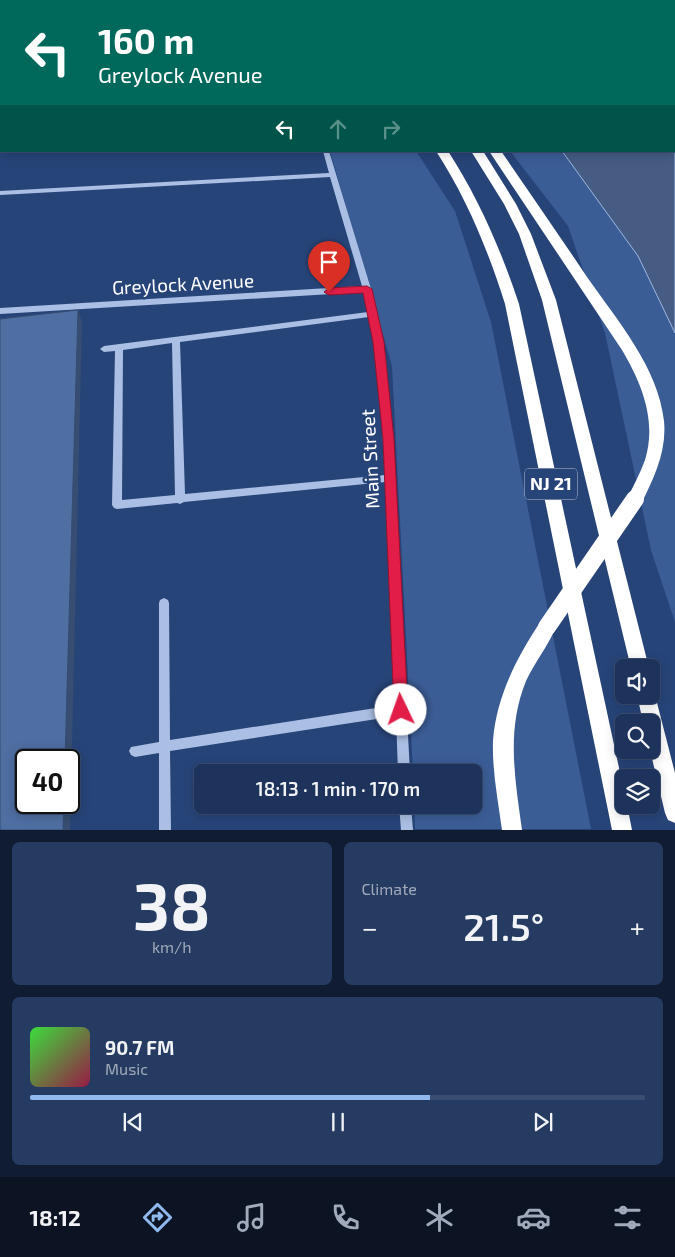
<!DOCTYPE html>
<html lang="en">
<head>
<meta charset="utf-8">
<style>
	body { margin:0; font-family:"Exo 2",sans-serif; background:#253b61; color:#f1f3f6; height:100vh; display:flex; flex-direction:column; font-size:19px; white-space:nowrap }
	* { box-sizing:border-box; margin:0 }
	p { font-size:16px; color:#a0aabb }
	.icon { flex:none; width:28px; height:28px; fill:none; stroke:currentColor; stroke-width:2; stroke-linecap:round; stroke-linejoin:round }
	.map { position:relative; height:830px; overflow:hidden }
	.drawer { display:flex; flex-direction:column; gap:12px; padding:12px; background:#101c32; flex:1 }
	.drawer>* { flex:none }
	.top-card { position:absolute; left:0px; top:0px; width:675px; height:152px; box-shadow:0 2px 12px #0003,0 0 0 1px #3b4e71; background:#00695c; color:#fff; overflow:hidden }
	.tools { position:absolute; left:615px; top:659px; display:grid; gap:10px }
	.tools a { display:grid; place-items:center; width:45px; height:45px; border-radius:8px; background:#1d335b; box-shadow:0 2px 12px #0003,0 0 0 1px #3b4e71; font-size:25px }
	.speed { position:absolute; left:15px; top:749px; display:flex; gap:10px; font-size:25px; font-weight:700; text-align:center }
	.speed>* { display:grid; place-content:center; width:65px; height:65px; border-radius:50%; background:#1d335b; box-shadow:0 2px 12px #0003,0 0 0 1px #3b4e71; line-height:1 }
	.speed .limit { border:2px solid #111; border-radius:8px; background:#fff; color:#111 }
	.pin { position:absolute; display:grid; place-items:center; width:42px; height:42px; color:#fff; margin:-51px -21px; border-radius:50% 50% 50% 0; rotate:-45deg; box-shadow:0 0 5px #0007 }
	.pin .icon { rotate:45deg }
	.me { position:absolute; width:55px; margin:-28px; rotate:357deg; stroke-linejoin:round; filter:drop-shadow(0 0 4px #0008) }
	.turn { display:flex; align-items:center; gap:18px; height:105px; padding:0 15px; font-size:22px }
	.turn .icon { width:65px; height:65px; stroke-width:2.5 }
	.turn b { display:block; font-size:35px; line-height:42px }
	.lanes { display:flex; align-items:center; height:48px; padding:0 15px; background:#0003; justify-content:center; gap:25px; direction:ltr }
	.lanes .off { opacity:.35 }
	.big { font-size:38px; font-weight:600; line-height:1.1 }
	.drawer .tile { flex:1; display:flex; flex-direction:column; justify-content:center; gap:8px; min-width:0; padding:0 18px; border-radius:8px; background:#253b61 }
	.drawer .dial { align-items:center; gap:0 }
	.dial b { font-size:65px; line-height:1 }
	.song { display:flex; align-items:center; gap:15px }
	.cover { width:60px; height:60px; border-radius:8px; background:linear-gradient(135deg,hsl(120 70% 55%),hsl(340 70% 35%)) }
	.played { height:5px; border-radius:2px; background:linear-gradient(90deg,#90b9f0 65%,#3b4e71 65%) }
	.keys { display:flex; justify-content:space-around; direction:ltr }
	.heat { display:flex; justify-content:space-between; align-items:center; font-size:28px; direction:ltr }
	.drawer .tiles { flex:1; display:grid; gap:12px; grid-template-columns:1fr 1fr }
	.tile:last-child { grid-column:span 2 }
	.trip { position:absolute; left:194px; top:764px; width:288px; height:50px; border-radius:8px; background:#1d335b; box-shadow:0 2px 12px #0003,0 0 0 1px #3b4e71; font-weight:600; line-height:50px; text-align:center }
	.menu { display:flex; height:80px; justify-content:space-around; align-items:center; background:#0c1424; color:#a0aabb }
	.menu .icon { width:35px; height:35px }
	.menu .selected { color:#90b9f0 }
	.menu b { font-size:22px; color:#f1f3f6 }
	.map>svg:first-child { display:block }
	.green { fill:#3b5d96 }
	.water { fill:#465c83; stroke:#9eb9e3 }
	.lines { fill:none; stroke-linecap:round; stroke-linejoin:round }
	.minor { fill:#aabfe3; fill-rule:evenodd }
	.highway { fill:#fff; fill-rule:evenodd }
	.highway-bridge { stroke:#fff; stroke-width:18 }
	.wall { fill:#445f8b }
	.shaded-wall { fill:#374d71 }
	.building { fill:#4f6ea2; stroke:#374d71 }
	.route { fill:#e11d48; stroke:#92132f }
	.labels { text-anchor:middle; stroke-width:5; stroke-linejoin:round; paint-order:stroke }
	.shield { fill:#274479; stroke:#bec7d7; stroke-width:1 }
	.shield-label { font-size:18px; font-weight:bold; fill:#fff }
	.street-label { font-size:19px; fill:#fff; stroke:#274479 }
</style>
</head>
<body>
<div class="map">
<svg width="675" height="830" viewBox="0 0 675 830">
	<rect width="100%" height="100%" fill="#274479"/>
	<!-- green -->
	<path class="green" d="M330,151h86l39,60 36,111 100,507h-176l-1,-24h58v-33h-59l-21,-406z
		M510,151h52l76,105 37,77v289l-24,-72 -46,-217 -37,-107z"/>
	<!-- water -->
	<path class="water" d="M354,0h301l2,1h-300z
		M674,18l1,1v314l-37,-77 -76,-105h112z"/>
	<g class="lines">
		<!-- minor -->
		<path class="minor" d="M211,0h7l1,1h-7z
			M0,82h1v4h-1z
			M0,122h1v4h-1z
			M323,151h6l42,138 15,71 6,79 18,333h-12l-2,-56 -226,35 1,79h-12v-77l-24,4 -4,-2 -2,-4 2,-4 28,-5v-139l1,-3 4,-2 4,2 1,3 1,137 225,-35 -10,-223 -201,20 -4,2 -3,-1 -60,6 -3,-1 -2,-3 3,-154 -11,1 -4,-3 4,-3 264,-34 -4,-20 -364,22v-6l362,-22 -32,-109 -330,18v-4l329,-18zM369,317l9,43 7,115 -200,19 -5,-152zM172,343l3,152 -53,5 1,-150z
			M399,805h12l2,25h-12z"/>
		<!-- highway -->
		<path class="highway" d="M271,0h11l1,1h-11z
			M309,0h11l1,1h-11z
			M436,151h12c31,48 53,99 71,153l105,487v14h3l5,25h-20l-107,-526c-17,-54 -38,-105 -69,-153z
			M471,151h12l33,53 15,30 25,66 93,368h-18l-89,-368 -23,-66 -15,-30z
			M489,151h12c29,42 58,84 86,126 30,43 71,90 77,144 3,30 -10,57 -23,83l-6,2 -6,-2 -2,-5c6,-13 13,-25 18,-39 12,-39 -3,-76 -23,-110z
			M547,619l6,2 3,6c-8,19 -21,35 -30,54 -20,49 -11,98 -4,149h-20c-4,-30 -10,-59 -9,-89 3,-44 24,-84 48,-120z
			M651,688l4,7 20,78v50l-7,-3 -3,-7 -15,-63 1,-28h-8l-6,-27h14z"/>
		<!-- highway-bridge -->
		<path class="highway-bridge" d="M547,627l88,-128"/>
	</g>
	<!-- wall -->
	<path class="wall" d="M0,0h51v1h-50v47h-1z"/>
	<!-- shaded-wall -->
	<path class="shaded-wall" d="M78,310l4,12 -12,508h-7l1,-28h5v-42h-4z"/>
	<!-- building -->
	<path class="building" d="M0,0h45v1h-44v35h-1z
		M78,310l-13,450h-39v42h38l-1,28h-63v-511z"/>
	<!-- route -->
	<path class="route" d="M367,286l5,3 12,53 10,97 14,271 -2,5 -5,2 -5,-2 -2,-5 -11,-271 -10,-97 -10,-49 -34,2 -5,-3 5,-4z"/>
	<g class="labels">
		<!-- shield labels -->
		<rect class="shield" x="525" y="468.5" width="52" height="31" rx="4"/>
		<g class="shield-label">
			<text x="551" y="490">NJ 21</text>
		</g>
		<!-- street labels -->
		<g class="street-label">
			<text transform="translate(183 284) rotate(-3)" y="7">Greylock Avenue</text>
			<text transform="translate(370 459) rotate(-93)" y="7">Main Street</text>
		</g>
	</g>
</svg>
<div class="tools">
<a><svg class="icon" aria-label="sound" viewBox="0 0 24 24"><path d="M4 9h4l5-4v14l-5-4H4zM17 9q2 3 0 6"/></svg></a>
<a><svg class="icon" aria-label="search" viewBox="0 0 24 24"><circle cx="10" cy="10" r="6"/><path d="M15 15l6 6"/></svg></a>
<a><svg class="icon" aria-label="layers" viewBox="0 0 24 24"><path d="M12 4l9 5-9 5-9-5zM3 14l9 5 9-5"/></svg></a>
</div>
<div class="speed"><div class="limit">40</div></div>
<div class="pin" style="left:329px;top:292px;background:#d93025"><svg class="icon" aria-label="arrive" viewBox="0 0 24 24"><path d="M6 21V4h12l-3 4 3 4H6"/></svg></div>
<svg class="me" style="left:401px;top:710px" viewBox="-20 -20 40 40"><circle r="19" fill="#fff"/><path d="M0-13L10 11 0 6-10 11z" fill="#e11d48"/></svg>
<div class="trip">18:13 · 1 min · 170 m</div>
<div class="top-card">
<div class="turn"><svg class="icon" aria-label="left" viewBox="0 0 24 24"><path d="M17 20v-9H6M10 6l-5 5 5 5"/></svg><div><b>160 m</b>Greylock Avenue</div></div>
<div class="lanes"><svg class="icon" aria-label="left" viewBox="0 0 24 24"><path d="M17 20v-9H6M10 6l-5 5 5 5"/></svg><svg class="icon off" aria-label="ahead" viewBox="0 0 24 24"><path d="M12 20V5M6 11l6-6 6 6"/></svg><svg class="icon off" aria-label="right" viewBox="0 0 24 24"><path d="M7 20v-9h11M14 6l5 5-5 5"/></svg></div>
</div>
</div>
<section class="drawer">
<div class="tiles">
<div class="tile dial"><b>38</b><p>km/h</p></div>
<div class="tile"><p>Climate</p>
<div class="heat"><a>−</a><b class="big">21.5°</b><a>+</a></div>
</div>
<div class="tile">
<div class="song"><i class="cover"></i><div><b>90.7 FM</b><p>Music</p></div></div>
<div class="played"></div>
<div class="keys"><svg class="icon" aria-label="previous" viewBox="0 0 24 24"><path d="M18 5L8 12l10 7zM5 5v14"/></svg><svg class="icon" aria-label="pause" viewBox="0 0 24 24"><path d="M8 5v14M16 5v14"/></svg><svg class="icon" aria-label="next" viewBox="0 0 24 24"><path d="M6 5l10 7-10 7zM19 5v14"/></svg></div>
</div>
</div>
</section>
<nav class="menu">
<b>18:12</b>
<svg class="icon selected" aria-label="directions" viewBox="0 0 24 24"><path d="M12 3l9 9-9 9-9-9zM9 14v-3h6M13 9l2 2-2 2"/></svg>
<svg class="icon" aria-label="music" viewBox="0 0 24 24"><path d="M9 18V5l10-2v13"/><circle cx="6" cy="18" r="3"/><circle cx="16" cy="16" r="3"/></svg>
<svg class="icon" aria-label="phone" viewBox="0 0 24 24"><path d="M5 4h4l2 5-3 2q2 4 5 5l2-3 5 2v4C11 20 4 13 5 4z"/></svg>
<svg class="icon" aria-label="climate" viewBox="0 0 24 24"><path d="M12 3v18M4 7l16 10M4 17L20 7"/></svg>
<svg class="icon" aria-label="car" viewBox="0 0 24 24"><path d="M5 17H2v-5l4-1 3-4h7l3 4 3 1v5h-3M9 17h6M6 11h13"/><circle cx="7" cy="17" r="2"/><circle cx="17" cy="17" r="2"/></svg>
<svg class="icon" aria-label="filters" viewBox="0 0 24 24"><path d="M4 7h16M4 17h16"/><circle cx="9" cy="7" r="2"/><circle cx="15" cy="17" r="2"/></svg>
</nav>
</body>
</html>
